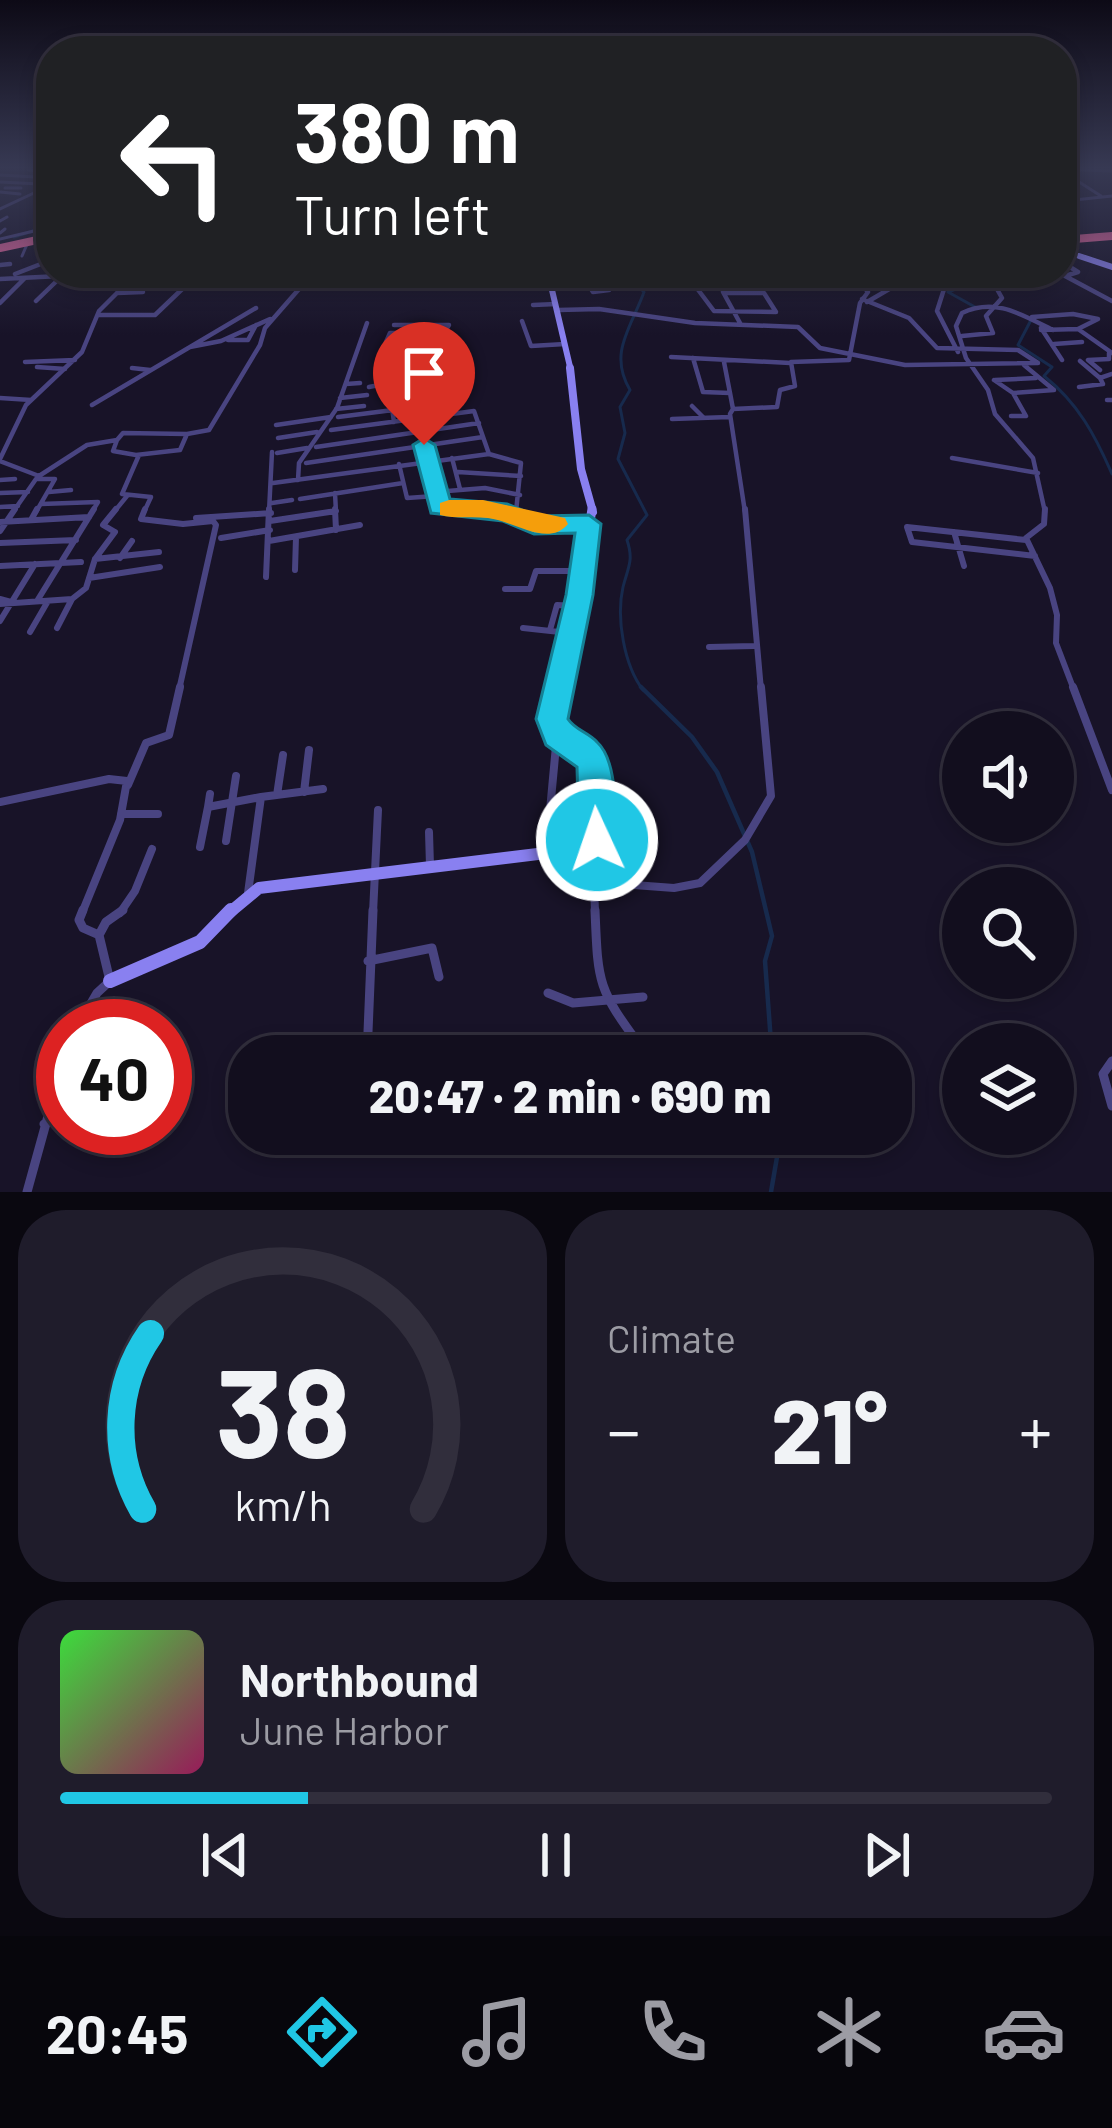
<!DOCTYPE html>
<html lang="en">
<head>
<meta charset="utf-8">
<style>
	body { margin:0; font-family:Barlow,sans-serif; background:#1f1c2b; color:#f1f3f6; height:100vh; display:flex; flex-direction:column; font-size:45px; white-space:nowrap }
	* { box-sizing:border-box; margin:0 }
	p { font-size:39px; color:#9c9ca4 }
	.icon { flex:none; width:66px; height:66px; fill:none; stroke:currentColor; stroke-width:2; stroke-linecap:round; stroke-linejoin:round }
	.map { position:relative; height:1192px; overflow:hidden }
	.sheet { display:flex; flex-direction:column; gap:18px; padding:18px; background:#0a0810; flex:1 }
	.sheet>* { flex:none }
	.guide { position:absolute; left:36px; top:36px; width:1041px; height:252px; border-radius:48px; box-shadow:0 6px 18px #0003,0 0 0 3px #312e3c; background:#202124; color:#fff; overflow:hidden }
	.fabs { position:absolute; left:942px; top:711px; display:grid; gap:24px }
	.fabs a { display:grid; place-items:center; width:132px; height:132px; border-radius:50%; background:#120e1e; box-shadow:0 6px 18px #0003,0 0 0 3px #312e3c; font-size:60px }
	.speed { position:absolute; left:36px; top:999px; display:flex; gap:24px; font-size:60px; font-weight:700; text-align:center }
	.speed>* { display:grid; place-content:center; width:156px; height:156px; border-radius:50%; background:#120e1e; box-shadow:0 6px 18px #0003,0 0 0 3px #312e3c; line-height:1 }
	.speed .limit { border:18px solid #d22; background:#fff; color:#111 }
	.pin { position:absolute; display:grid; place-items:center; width:102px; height:102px; color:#fff; margin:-123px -51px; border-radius:50% 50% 50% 0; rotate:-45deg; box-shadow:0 0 12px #0007 }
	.pin .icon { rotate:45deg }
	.me { position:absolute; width:132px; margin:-66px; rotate:357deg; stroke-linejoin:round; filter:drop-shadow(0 0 9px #0008) }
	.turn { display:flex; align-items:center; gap:42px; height:252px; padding:0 60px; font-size:54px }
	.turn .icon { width:156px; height:156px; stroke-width:2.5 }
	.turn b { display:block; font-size:84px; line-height:102px }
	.big { font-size:90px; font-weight:800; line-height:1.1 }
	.sheet .tile { flex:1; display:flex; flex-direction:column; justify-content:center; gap:18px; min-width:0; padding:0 42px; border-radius:48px; background:#1f1c2b }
	.sheet .dial { align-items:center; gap:0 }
	.dial svg { height:312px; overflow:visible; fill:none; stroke:#312e3c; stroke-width:7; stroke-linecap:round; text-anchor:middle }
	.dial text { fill:#f1f3f6; stroke:none }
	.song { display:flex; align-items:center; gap:36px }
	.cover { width:144px; height:144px; border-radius:18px; background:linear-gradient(135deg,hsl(120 70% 55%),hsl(330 70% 35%)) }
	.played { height:12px; border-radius:6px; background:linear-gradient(90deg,#20c7e5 25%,#312e3c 25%) }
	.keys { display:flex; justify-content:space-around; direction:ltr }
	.heat { display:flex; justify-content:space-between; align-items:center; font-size:66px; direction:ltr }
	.sheet .tiles { flex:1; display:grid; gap:18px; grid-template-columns:1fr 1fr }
	.tile:last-child { grid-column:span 2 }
	.trip { position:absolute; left:228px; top:1035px; width:684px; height:120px; border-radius:48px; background:#120e1e; box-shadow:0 6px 18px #0003,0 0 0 3px #312e3c; font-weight:800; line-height:120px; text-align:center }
	.dock { display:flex; height:192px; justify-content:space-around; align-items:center; background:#07060c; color:#9c9ca4 }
	.dock .icon { width:84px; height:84px }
	.dock .selected { color:#20c7e5 }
	.dock b { font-size:54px; color:#f1f3f6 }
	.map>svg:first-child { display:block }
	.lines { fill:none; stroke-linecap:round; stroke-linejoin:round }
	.stream-far1 { stroke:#172a4d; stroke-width:3 }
	.stream { stroke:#172a4d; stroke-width:4.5 }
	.street-far4 { stroke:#494481; stroke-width:3 }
	.street-far3 { stroke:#494481; stroke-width:4.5 }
	.street-far2 { stroke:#494481; stroke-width:6 }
	.street-far1 { stroke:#494481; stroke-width:8 }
	.street { stroke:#494481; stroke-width:9 }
	.secondary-far5 { stroke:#8980f0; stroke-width:4.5 }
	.secondary-far4 { stroke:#8980f0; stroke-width:6 }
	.secondary-far3 { stroke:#8980f0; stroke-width:8 }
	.secondary-far2 { stroke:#8980f0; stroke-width:9 }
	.secondary-far1 { stroke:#8980f0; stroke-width:12 }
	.secondary { stroke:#8980f0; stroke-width:14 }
	.highway { stroke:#ed67a0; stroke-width:8 }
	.route { fill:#20c7e5; stroke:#158195; stroke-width:3 }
	.slow { fill:#f59e0b }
</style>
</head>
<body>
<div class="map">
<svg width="1112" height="1192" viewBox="0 0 1112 1192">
	<rect width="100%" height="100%" fill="#181328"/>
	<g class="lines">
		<!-- stream-far1 -->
		<path class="stream-far1" d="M51,209l-16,10 16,1
			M14,237l37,-12
			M637,273l-3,9 10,10c-13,36 -36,61 -14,98l-10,17 5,26 -7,26 29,56 -20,25c7,21 1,27 -4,47 -7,31 1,78 20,103
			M970,273l1,10 -23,9 27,15
			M1031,320l-13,25 34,22 -8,9c34,27 51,59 68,98"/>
		<!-- stream -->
		<path class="stream" d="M641,687l51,50 25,35 35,80 20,84 -7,25 7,95
			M771,1192l10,-58"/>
		<!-- street-far4 -->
		<path class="street-far4" d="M1062,169l50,2
			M28,170l23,1
			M1062,171l39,25
			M0,175l36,2
			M0,182l40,2 11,-7
			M5,188h16
			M0,192l20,2
			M1062,195l12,5 38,-4
			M0,209l51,-24
			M0,221l7,-4
			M0,233l5,-4
			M0,239l51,-12
			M22,256l6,-14"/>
		<!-- street-far3 -->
		<path class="street-far3" d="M0,265l10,-1
			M1070,267l8,5 -13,4 47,25
			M581,273l12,19 16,-2 -7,-17
			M799,273l5,6
			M814,273l4,5
			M924,273l8,10 13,3 -8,25 21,41
			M15,274l36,-14
			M526,276l22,-1
			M766,277l13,-1 -2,-3
			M0,279l60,-3
			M693,283l21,28 62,1 -12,-19h-40
			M480,287l20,-1 -2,-13
			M723,292l17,31
			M117,293l26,-1
			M36,301l29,-28
			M867,302l24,-14 -6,-15
			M0,303l24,-24
			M533,305l23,-1
			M558,310l41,-1 96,14 103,4 22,21 85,17 133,-2 -20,-13 -81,-2 -28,-30 -47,-19
			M98,315h57l44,-42
			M1032,317l41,-3 25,5 -20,10
			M522,321l9,25 34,-2
			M394,325h55l-5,8h-54l-4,9h52
			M417,325l-9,44 32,138 57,5
			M1041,328l21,32
			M1041,330l37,-1 34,24
			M962,336l31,-3 -7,-17 16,-18 -14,-25
			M228,340h20l8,-15
			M1054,344l28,-2
			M190,347l31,-6 49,-22
			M385,351h25
			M393,351l-6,23 7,48
			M671,357l119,6
			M693,358l10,34 27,1 3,16
			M1080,361l20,17 12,-4
			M25,362l50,-2
			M724,362l6,31
			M37,367l28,2
			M132,368l18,2
			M408,369l25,2 11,44
			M1100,370l-12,-10 21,-1v-6
			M436,379l17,-1
			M994,380l19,13 13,23h-15
			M995,380l41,-2
			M346,384l14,-1
			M369,387l40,-8
			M1079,387l24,-3 -3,-6
			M439,391l16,-3
			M1013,393l41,-3 -30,-25
			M0,398l31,2
			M340,398l27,-3
			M1107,400h5
			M92,405l164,-97
			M692,406l11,11
			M336,409l28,-3
			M338,417l55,-7
			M672,419l57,-2
			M276,425l55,-8
			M331,430l143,-19 15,43 32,9 -5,49
			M278,438l39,-6
			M117,440l-4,11 23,4 44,-5 7,-16 22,-4 51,-85 5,-17 48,-55
			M316,447l163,-24
			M277,453l30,-5
			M139,455l-17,39 29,3 -7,15
			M452,458l8,31
			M952,458l86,15
			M0,459l26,-54 56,-53 17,-41 38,-38
			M0,461l39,15 48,-31 30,-5 6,-7 64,1
			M306,463l177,-26
			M399,464l8,34 28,-2
			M458,472l63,4
			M0,480l15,-1
			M298,480l1,-17 38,-55 30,-85
			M273,483l216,-29
			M49,492l22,-2
			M435,492l50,-4 35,7
			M0,493l28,-1
			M335,493l1,19
			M300,499l103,-16
			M272,503l20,-3
			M41,504l57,-2 -6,10
			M0,507l18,-1
			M13,512l23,-33h19l-19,33
			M114,512l13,-16
			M269,512l3,-60
			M328,512l8,-1
			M745,512l-15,-98 3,-5 44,-2 3,-17 15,-4 -4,-24 58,-2 11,-57 8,-11 -15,-19
			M1045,512l-12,-54 -38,-44 -7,-24 -22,-32 -10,-32 6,-13c34,-16 60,2 91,17"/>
		<!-- street-far2 -->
		<path class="street-far2" d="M145,509l-4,10 42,5 30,-3 3,4 -37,165
			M335,509l1,21
			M465,509l51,5 18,11 55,-1
			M745,509l16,181
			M1045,509l-1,15 -18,14 24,50 7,27 -1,28 18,47
			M516,514v-5
			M196,518l75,-5
			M31,520l6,-11
			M270,521l66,-10
			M0,522l89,-5
			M0,531l15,-22
			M954,532l10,34
			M221,538l49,-8
			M1026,540l-119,-13 5,15 123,14
			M269,541l91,-16
			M0,543l76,-3
			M120,558l12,-17
			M95,559l64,-7
			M0,566l81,-4
			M295,570l1,-33
			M266,577l3,-68
			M89,578l71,-11
			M505,589h25l6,-18h46
			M0,599l11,3
			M37,601l57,-92
			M0,604l72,-5
			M0,621l35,-57
			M57,628l15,-29 14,-11 9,-29 20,-27 -12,-7 13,-16
			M523,628l46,5
			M550,630l7,-25 19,1
			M30,632l18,-31
			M709,647l45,-1"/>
		<!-- street-far1 -->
		<path class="street-far1" d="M1073,687l39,103
			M128,785l18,-42 23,-8 11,-48
			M304,792l5,-42
			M277,795l6,-40
			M0,802l109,-23 18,2 -7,39 -38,93
			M208,807l2,-13
			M121,814h37
			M549,821l8,-86
			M429,832l1,34
			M226,841l10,-65
			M200,847l8,-40 53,-10
			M595,847l-1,35 80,6 26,-5 45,-43 26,-44 -10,-109
			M594,882l1,31
			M248,893l13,-96 62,-8
			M120,913l15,-22 17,-42
			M373,913l5,-103"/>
		<!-- street -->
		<path class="street" d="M595,910c3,73 2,78 46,137
			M99,935l7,-13 17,-12
			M368,961l64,-13 7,29
			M548,993l25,10 70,-6
			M78,1026l19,-33 13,-12 -11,-46 -16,-7 -4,-8 4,-10
			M368,1032l5,-122
			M1112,1061l-9,13 9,32
			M44,1124l19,-7
			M27,1192l36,-130"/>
		<!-- secondary-far5 -->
		<path class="secondary-far5" d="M1062,250l26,9"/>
		<!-- secondary-far4 -->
		<path class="secondary-far4" d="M1079,256l33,11
			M548,273l23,98"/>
		<!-- secondary-far3 -->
		<path class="secondary-far3" d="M570,368l11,101 12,43"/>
		<!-- secondary-far2 -->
		<path class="secondary-far2" d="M559,690c13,-60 24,-122 33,-181"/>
		<!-- secondary-far1 -->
		<path class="secondary-far1" d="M229,913l30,-25 328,-40 8,-5 -2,-79 -41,-45 7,-32"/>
		<!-- secondary -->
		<path class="secondary" d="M110,981l90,-39 31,-32"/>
		<!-- highway -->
		<path class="highway" d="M1062,240l50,-4
			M0,248l51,-11"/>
	</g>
	<!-- sky -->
	<linearGradient id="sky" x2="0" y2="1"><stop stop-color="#0d0a16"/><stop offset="0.5" stop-color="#373953"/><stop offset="1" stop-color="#373953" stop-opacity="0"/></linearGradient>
	<rect width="1112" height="335" fill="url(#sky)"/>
	<!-- route -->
	<path class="route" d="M424,438l11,7 15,54 57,5 30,12 52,-1 12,9 -8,71 -25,124c7,11 20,13 29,23 21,19 22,86 12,110l-12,6 -13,-6 -5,-12 -2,-73 -31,-22 -10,-26 30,-124 9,-62 -41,1 -31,-13 -72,-8 -18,-68z"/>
	<!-- slow -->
	<path class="slow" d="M449,500h34l82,18 3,6c-20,24 -54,-3 -80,-6 -16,-2 -32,1 -48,-3v-12z"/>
</svg>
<div class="fabs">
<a><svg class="icon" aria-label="sound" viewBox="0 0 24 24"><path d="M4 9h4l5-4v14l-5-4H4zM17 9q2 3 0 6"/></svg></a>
<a><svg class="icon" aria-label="search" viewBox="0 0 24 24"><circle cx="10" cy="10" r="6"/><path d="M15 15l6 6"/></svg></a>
<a><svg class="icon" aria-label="layers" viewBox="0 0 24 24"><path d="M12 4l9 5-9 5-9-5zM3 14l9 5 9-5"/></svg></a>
</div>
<div class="speed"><div class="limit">40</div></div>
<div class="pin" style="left:424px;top:445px;background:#d93025"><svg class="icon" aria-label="arrive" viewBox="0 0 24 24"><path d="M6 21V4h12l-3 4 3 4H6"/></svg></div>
<svg class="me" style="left:597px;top:840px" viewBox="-20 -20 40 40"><circle r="17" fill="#20c7e5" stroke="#fff" stroke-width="3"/><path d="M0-11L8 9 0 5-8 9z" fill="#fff"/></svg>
<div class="trip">20:47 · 2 min · 690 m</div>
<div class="guide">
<div class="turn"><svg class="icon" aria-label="left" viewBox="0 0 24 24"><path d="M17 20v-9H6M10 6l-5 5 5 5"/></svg><div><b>380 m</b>Turn left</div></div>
</div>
</div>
<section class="sheet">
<div class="tiles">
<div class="tile dial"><svg viewBox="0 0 100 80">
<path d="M14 69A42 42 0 1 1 86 69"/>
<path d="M14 69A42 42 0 0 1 16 24" stroke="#20c7e5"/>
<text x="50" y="56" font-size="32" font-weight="700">38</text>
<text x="50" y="72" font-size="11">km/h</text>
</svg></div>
<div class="tile"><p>Climate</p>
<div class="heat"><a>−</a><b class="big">21°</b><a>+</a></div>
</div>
<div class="tile">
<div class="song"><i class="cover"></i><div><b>Northbound</b><p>June Harbor</p></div></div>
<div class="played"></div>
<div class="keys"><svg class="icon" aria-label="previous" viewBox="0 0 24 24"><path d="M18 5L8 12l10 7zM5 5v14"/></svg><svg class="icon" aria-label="pause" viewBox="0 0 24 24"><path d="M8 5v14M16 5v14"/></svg><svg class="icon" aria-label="next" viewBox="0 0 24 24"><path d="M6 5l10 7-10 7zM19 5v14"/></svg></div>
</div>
</div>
</section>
<nav class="dock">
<b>20:45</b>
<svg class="icon selected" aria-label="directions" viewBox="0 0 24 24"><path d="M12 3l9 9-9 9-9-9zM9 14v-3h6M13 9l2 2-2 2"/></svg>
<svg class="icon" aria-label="music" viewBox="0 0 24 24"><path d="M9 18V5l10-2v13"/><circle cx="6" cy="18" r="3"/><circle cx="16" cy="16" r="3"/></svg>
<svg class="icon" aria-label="phone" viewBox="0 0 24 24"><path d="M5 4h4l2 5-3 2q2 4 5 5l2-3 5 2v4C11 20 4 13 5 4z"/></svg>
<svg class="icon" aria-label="climate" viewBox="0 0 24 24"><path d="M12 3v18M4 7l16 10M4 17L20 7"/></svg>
<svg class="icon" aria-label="car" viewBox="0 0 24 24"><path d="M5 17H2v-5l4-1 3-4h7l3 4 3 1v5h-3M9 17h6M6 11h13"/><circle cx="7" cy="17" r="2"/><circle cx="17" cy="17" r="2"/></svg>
</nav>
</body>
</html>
